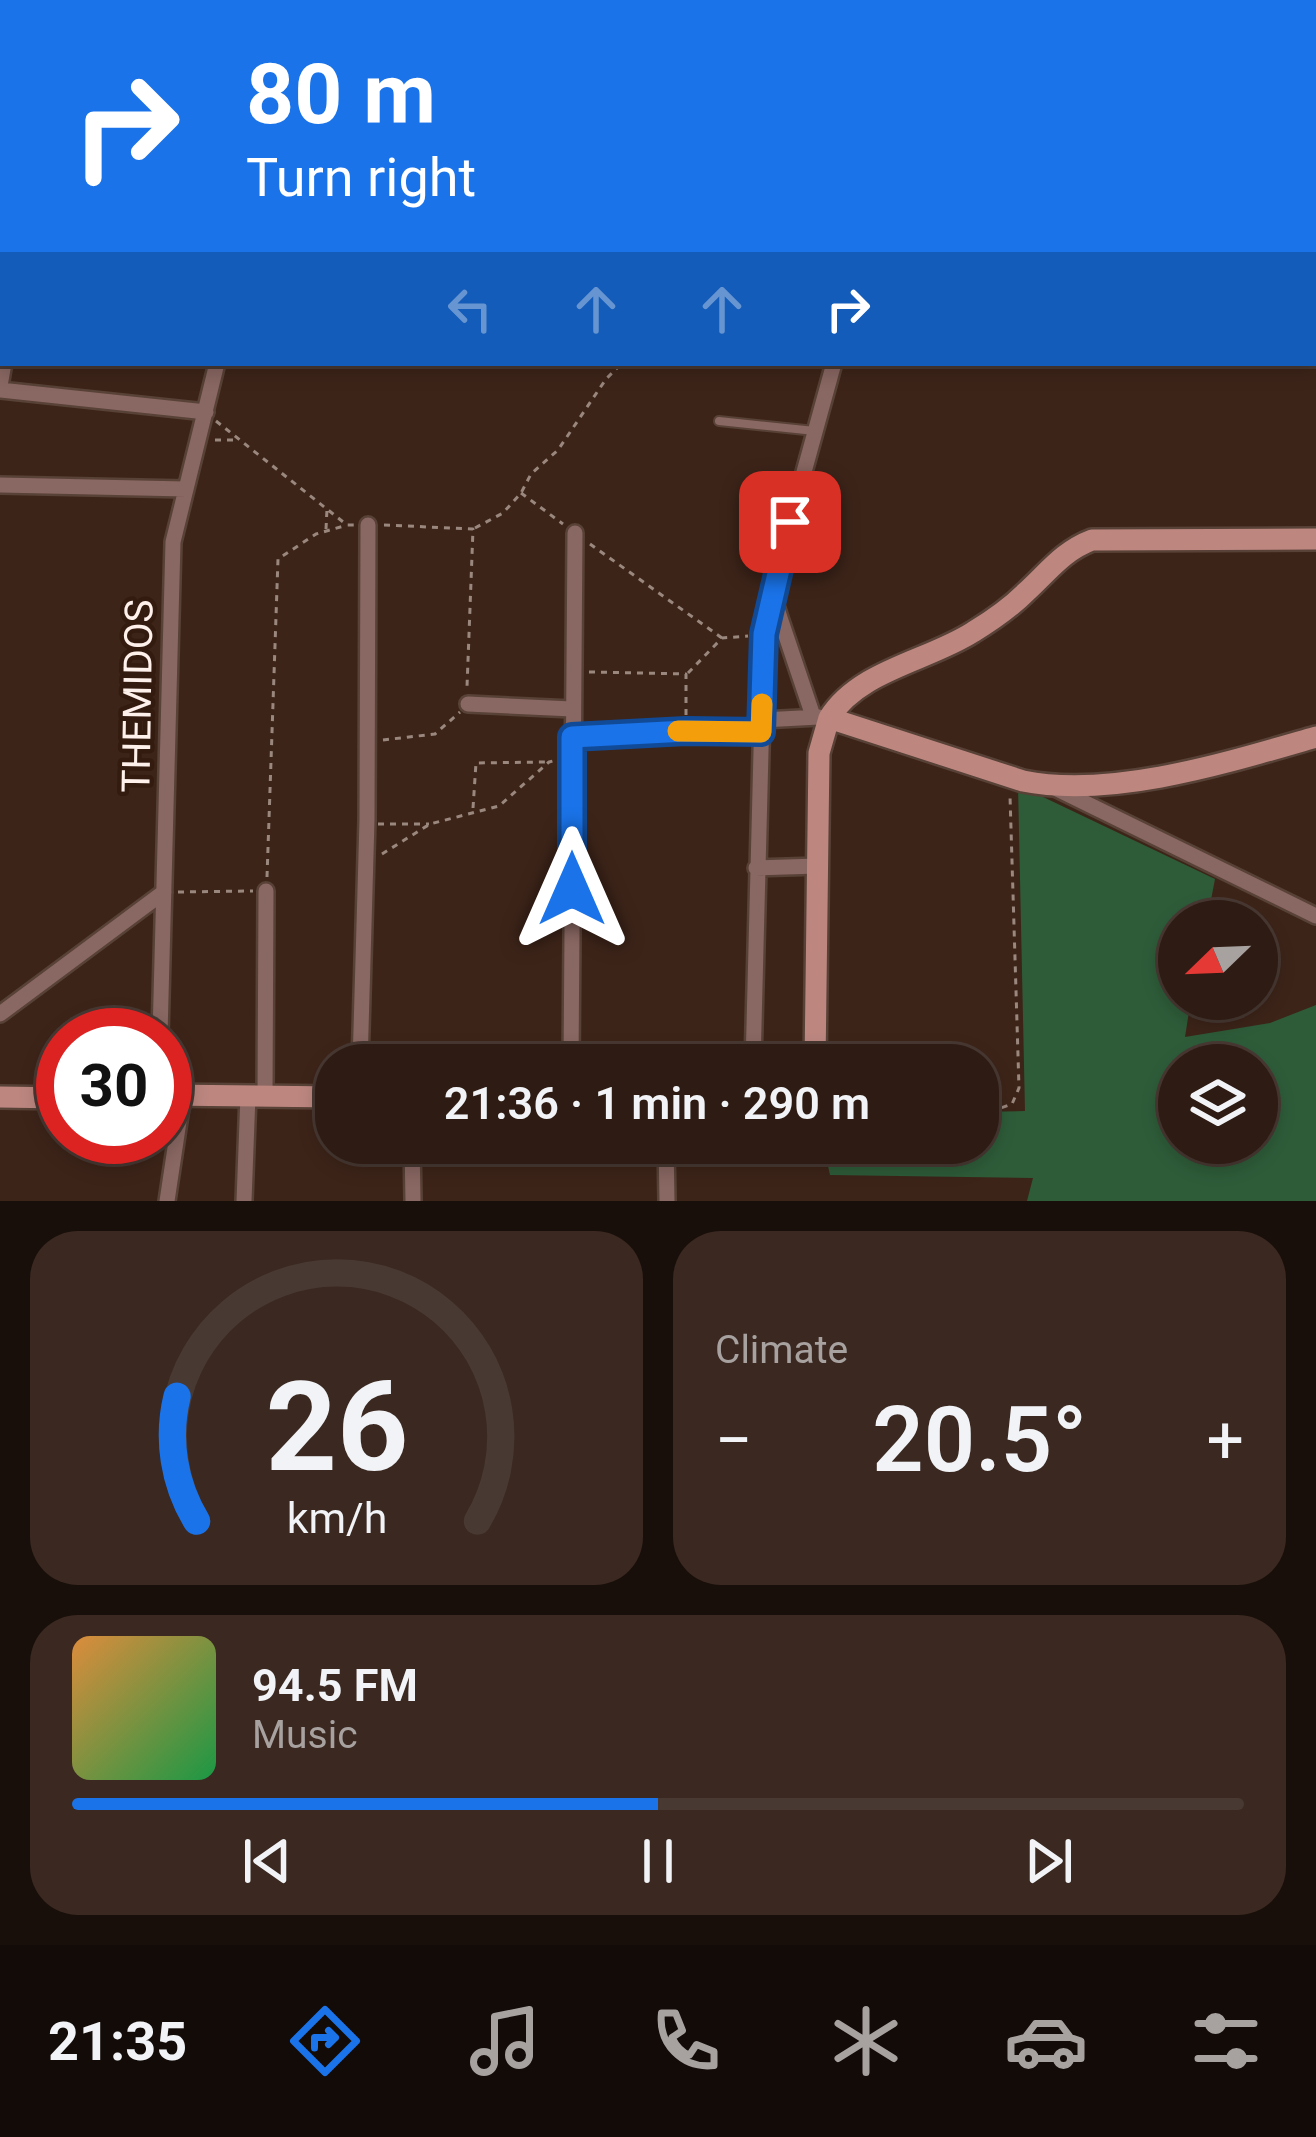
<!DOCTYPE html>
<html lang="en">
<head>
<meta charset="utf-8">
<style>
	body { margin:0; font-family:Roboto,sans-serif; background:#3a2821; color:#f1f3f6; height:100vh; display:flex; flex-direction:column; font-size:45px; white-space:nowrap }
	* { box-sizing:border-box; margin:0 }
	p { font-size:39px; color:#a7a1a0 }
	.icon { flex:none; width:66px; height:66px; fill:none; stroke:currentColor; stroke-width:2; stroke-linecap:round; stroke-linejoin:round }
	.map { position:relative; height:1201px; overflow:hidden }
	.panel { display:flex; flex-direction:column; gap:30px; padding:30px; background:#190f0a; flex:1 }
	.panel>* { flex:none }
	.top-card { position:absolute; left:0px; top:0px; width:1317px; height:366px; box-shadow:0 6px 18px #0003,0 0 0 3px #493933; background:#1a73e8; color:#fff; overflow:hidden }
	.needle { width:78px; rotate:247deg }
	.fabs { position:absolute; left:1158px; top:900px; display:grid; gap:24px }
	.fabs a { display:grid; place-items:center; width:120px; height:120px; border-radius:50%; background:#2e1b13; box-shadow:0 6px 18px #0003,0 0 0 3px #493933; font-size:60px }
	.speed { position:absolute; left:36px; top:1008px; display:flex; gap:24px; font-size:60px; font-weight:700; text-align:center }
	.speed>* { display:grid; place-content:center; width:156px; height:156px; border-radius:50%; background:#2e1b13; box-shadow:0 6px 18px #0003,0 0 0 3px #493933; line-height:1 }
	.speed .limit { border:18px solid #d22; background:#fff; color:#111 }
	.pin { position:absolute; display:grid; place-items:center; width:102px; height:102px; color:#fff; margin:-51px; border-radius:24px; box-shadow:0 6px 18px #0006 }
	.me { position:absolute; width:132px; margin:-66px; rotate:0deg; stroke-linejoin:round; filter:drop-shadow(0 0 9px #0008) }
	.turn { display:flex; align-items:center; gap:42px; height:252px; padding:0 48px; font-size:54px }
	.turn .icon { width:156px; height:156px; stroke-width:2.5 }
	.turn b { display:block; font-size:84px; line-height:102px }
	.lanes { display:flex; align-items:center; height:114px; padding:0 48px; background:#0003; justify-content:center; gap:60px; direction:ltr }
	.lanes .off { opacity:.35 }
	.big { font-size:90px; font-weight:600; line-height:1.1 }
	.panel .widget { flex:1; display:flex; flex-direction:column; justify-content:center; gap:18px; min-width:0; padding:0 42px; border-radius:48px; background:#3a2821 }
	.panel .dial { align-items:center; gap:0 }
	.dial svg { height:312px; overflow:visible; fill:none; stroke:#493933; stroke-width:7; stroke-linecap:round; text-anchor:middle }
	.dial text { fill:#f1f3f6; stroke:none }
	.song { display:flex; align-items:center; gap:36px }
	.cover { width:144px; height:144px; border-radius:18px; background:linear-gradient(135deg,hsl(30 70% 55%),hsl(140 70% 35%)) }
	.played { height:12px; border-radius:6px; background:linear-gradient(90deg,#1a73e8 50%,#493933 50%) }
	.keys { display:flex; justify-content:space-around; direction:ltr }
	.heat { display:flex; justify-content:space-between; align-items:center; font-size:66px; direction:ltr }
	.panel .tiles { flex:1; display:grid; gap:30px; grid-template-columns:1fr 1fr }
	.widget:last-child { grid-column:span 2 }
	.trip { position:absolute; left:315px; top:1044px; width:684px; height:120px; border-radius:48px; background:#2e1b13; box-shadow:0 6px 18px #0003,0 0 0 3px #493933; font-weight:600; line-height:120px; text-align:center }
	.tabs { display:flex; height:192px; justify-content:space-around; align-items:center; background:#120b08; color:#a7a1a0 }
	.tabs .icon { width:84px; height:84px }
	.tabs .active { color:#1a73e8 }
	.tabs b { font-size:54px; color:#f1f3f6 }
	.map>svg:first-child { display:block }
	.green { fill:#2e5c39; fill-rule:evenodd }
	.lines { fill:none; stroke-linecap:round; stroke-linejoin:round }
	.lane-casing { stroke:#584136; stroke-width:12 }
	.street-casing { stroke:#584136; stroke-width:20 }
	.secondary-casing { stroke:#584136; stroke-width:26 }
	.path { stroke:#9a877e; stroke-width:3; stroke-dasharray:6 6; stroke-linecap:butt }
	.lane { stroke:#896762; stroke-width:8 }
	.street { stroke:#896762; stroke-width:15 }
	.secondary { stroke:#bd8780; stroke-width:21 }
	.route-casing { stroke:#114b97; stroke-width:30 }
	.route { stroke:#1a73e8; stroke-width:21 }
	.slow { stroke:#f59e0b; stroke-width:21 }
	.labels { text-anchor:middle; stroke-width:9; stroke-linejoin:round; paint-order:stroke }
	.street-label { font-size:39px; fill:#fef0ea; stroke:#331b10 }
</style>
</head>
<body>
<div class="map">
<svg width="1316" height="1201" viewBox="0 0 1316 1201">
	<rect width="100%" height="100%" fill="#3d2419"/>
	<!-- green -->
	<path class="green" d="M1018,785l197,94 -8,42h-28v78h12l-6,38 85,-14 46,-18v196h-289l6,-23 -203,-3 -7,-32h155v-31l47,-1zM1179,1065h78v78h-78z"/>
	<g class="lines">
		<defs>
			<path id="lane" d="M719,421l96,10"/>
			<path id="street" d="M55,3v-3
				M1029,3v-3
				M1314,57l2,-1
				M1314,123h2
				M0,228l3,1
				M0,386l4,-23
				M0,390l206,22
				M0,485l186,4
				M772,594l41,122
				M468,704l104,5
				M762,720l57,-3
				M571,737l190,-5
				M1055,788l261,128
				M756,868l62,-2
				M0,1014l164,-122
				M160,1035l13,-493 44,-179
				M360,1065l7,-245 1,-295
				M571,1065l4,-532
				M753,1065l11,-431 7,-42 63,-229
				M265,1096l1,-205
				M412,1143l1,58
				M666,1143l1,58
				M167,1201l16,-106
				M244,1201l4,-106"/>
			<path id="secondary" d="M829,718c30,-48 99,-57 144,-86 18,-11 38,-25 53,-40 23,-21 37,-41 66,-52l224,-1
				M815,1065l4,-312 10,-35 194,63c89,18 206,-19 293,-44
				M165,1095l171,2
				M0,1097l63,1"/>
		</defs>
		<!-- lane casing -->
		<use href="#lane" class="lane-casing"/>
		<!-- street casing -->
		<use href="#street" class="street-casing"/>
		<!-- secondary casing -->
		<use href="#secondary" class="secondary-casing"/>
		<!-- path -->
		<path class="path" d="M829,0l4,3
			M216,421l131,104h9
			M215,440h20
			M521,493l42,31
			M384,525l89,4 -6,158
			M475,528l28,-15 18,-20 10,-19 27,-24 48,-71 16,-16
			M326,529l1,-20
			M590,544l132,94
			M589,672l97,2v43
			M688,673l34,-35 26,-2
			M383,740l52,-6 25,-22
			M473,808l3,-45 71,-1
			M378,824h51
			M382,854l48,-30 69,-18 50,-44 11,-3
			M267,877l11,-318 38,-25 28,-8
			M178,892l75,-1
			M978,1108l20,1 14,-5 7,-16 -9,-292"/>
		<!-- lane -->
		<use href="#lane" class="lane"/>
		<!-- street -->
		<use href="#street" class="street"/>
		<!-- secondary -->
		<use href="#secondary" class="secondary"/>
	</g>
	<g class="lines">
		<defs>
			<path id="route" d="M572,889v-152l114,-6 75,1 3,-98 26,-112"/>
		</defs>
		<!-- route casing -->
		<use href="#route" class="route-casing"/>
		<!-- route -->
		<use href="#route" class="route"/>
		<!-- slow -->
		<path class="slow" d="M678,731l83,1 1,-28"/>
	</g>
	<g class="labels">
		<!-- street labels -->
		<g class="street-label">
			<text transform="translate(137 696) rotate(-89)" y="14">THEMIDOS</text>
		</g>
	</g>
</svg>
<div class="fabs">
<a><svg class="needle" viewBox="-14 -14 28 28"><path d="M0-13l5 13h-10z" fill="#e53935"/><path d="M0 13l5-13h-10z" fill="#a7a1a0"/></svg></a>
<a><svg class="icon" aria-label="layers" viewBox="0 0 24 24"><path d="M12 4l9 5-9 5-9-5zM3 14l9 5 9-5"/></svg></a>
</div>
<div class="speed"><div class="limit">30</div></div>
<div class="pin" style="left:790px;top:522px;background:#d93025"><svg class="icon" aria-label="arrive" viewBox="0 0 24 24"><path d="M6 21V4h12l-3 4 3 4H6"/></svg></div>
<svg class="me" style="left:572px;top:889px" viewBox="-20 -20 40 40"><path d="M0-17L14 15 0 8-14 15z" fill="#1a73e8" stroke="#fff" stroke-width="4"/></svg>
<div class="trip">21:36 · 1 min · 290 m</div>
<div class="top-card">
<div class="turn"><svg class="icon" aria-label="right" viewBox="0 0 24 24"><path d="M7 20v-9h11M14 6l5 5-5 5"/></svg><div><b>80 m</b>Turn right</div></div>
<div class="lanes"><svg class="icon off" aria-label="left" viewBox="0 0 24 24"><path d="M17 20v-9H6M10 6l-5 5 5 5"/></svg><svg class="icon off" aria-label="ahead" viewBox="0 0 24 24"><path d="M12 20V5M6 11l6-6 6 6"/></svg><svg class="icon off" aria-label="ahead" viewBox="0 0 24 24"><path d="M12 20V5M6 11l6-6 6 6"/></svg><svg class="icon" aria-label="right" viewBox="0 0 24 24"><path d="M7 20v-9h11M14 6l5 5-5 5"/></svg></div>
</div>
</div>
<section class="panel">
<div class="tiles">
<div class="widget dial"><svg viewBox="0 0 100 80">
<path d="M14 69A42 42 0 1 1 86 69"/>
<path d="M14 69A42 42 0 0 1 9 37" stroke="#1a73e8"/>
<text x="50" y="56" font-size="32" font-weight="700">26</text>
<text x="50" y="72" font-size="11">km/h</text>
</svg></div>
<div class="widget"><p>Climate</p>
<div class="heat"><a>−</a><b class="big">20.5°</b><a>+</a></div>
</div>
<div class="widget">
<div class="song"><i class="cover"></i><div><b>94.5 FM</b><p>Music</p></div></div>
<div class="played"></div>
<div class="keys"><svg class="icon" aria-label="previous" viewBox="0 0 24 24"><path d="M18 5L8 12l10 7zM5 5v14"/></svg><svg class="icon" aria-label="pause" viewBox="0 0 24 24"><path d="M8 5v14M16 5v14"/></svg><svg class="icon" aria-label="next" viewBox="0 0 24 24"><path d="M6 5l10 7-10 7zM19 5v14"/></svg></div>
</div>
</div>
</section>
<nav class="tabs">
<b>21:35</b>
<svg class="icon active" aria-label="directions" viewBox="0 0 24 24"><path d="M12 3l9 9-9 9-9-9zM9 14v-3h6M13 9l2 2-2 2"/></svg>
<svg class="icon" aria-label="music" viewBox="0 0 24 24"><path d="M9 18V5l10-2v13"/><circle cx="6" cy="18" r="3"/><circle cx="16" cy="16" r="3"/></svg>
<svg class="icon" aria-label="phone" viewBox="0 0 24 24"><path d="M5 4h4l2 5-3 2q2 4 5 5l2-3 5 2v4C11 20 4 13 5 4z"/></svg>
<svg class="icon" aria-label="climate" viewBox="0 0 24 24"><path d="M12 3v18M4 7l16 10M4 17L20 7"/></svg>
<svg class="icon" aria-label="car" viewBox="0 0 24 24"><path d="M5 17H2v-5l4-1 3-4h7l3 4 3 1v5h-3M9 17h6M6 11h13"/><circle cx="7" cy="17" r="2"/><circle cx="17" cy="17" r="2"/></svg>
<svg class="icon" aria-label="filters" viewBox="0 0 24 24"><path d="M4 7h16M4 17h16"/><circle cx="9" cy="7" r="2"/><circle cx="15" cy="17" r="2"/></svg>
</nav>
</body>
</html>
